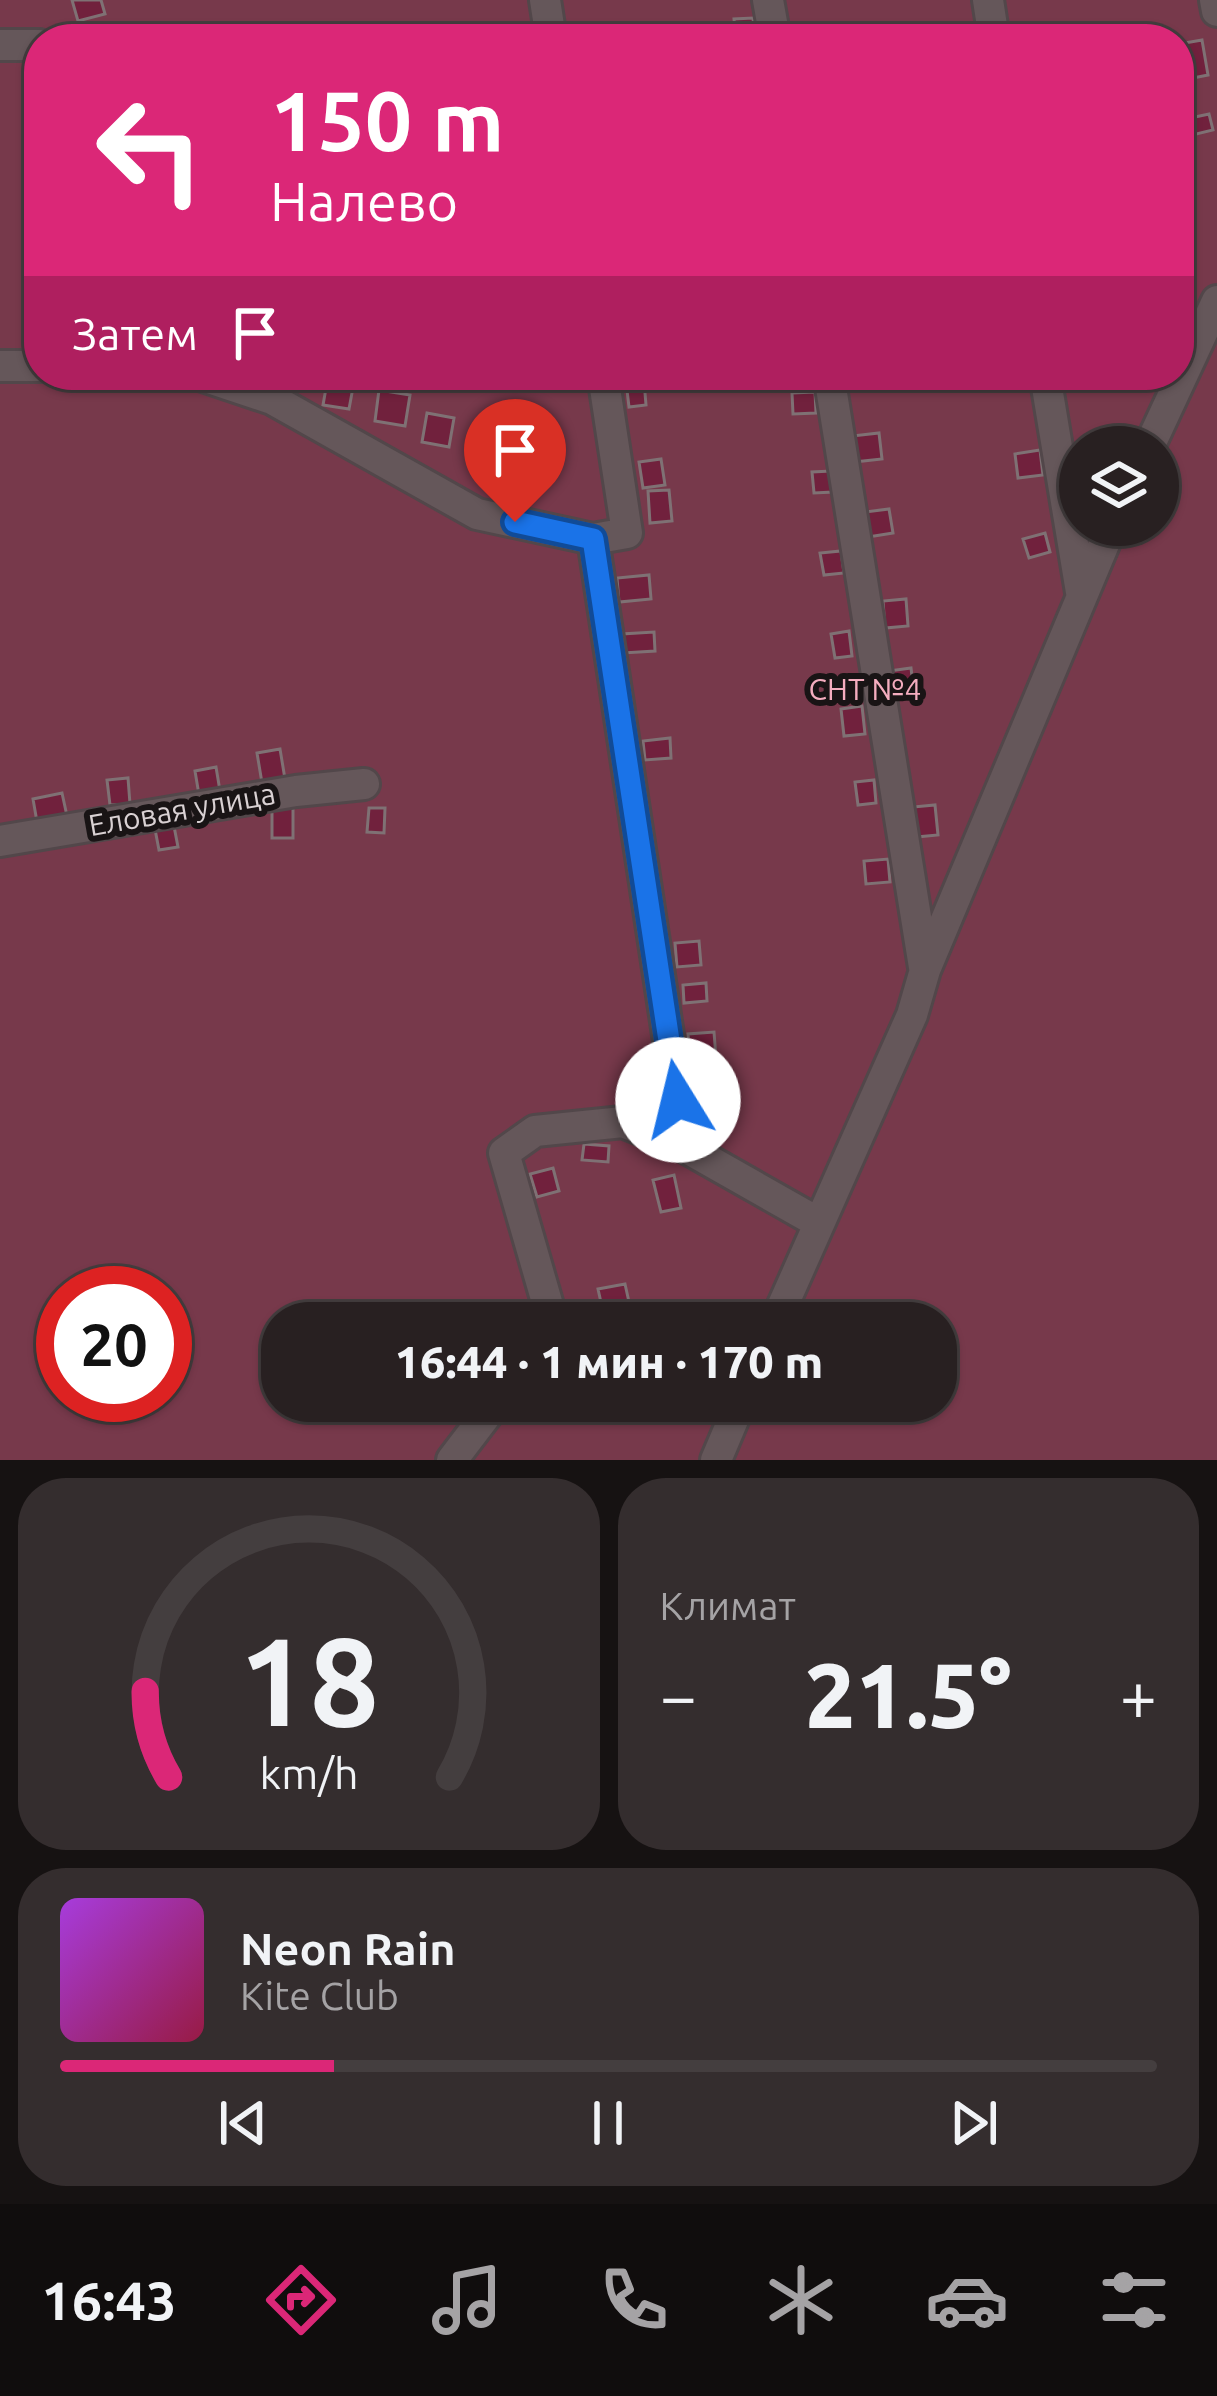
<!DOCTYPE html>
<html lang="ru">
<head>
<meta charset="utf-8">
<style>
	body { margin:0; font-family:Ubuntu,sans-serif; background:#342d2e; color:#f1f3f6; height:100vh; display:flex; flex-direction:column; font-size:45px; white-space:nowrap }
	* { box-sizing:border-box; margin:0 }
	p { font-size:39px; color:#a5a3a5 }
	.icon { flex:none; width:66px; height:66px; fill:none; stroke:currentColor; stroke-width:2; stroke-linecap:round; stroke-linejoin:round }
	.map { position:relative; height:1460px; overflow:hidden }
	.panel { display:flex; flex-direction:column; gap:18px; padding:18px; background:#161212; flex:1 }
	.panel>* { flex:none }
	.top-card { position:absolute; left:24px; top:24px; width:1170px; height:366px; border-radius:48px; box-shadow:0 3px 9px #0004,0 0 0 3px #443e3f; background:#db2777; color:#fff; overflow:hidden }
	.controls { position:absolute; left:1059px; top:426px; display:grid; gap:24px }
	.controls a { display:grid; place-items:center; width:120px; height:120px; border-radius:50%; background:#282021; box-shadow:0 3px 9px #0004,0 0 0 3px #443e3f; font-size:60px }
	.speed { position:absolute; left:36px; top:1266px; display:flex; gap:24px; font-size:60px; font-weight:700; text-align:center }
	.speed>* { display:grid; place-content:center; width:156px; height:156px; border-radius:50%; background:#282021; box-shadow:0 3px 9px #0004,0 0 0 3px #443e3f; line-height:1 }
	.speed .limit { border:18px solid #d22; background:#fff; color:#111 }
	.pin { position:absolute; display:grid; place-items:center; width:102px; height:102px; color:#fff; margin:-123px -51px; border-radius:50% 50% 50% 0; rotate:-45deg; box-shadow:0 0 12px #0007 }
	.pin .icon { rotate:45deg }
	.me { position:absolute; width:132px; margin:-66px; rotate:351deg; stroke-linejoin:round; filter:drop-shadow(0 0 9px #0008) }
	.turn { display:flex; align-items:center; gap:42px; height:252px; padding:0 48px; font-size:54px }
	.turn .icon { width:156px; height:156px; stroke-width:2.5 }
	.turn b { display:block; font-size:84px; line-height:102px }
	.then { display:flex; align-items:center; height:114px; padding:0 48px; background:#0003; gap:24px; font-size:45px }
	.big { font-size:90px; font-weight:800; line-height:1.1 }
	.panel .widget { flex:1; display:flex; flex-direction:column; justify-content:center; gap:18px; min-width:0; padding:0 42px; border-radius:48px; background:#342d2e }
	.panel .dial { align-items:center; gap:0 }
	.dial svg { height:312px; overflow:visible; fill:none; stroke:#443e3f; stroke-width:7; stroke-linecap:round; text-anchor:middle }
	.dial text { fill:#f1f3f6; stroke:none }
	.song { display:flex; align-items:center; gap:36px }
	.cover { width:144px; height:144px; border-radius:18px; background:linear-gradient(135deg,hsl(280 70% 55%),hsl(340 70% 35%)) }
	.played { height:12px; border-radius:6px; background:linear-gradient(90deg,#db2777 25%,#443e3f 25%) }
	.keys { display:flex; justify-content:space-around; direction:ltr }
	.heat { display:flex; justify-content:space-between; align-items:center; font-size:66px; direction:ltr }
	.panel .tiles { flex:1; display:grid; gap:18px; grid-template-columns:1fr 1fr }
	.widget:last-child { grid-column:span 2 }
	.trip { position:absolute; left:261px; top:1302px; width:696px; height:120px; border-radius:48px; background:#282021; box-shadow:0 3px 9px #0004,0 0 0 3px #443e3f; font-weight:800; line-height:120px; text-align:center }
	.dock { display:flex; height:192px; justify-content:space-around; align-items:center; background:#100d0d; color:#a5a3a5 }
	.dock .icon { width:84px; height:84px }
	.dock .current { color:#db2777 }
	.dock b { font-size:54px; color:#f1f3f6 }
	.map>svg:first-child { display:block }
	.green { fill:#77394b; fill-rule:evenodd }
	.building { fill:#71213d; stroke:#7f7174; stroke-width:3 }
	.lines { fill:none; stroke-linecap:round; stroke-linejoin:round }
	.minor-casing { stroke:#52474a; stroke-width:36 }
	.minor { stroke:#65575a; stroke-width:30 }
	.route-casing { stroke:#114b97; stroke-width:30 }
	.route { stroke:#1a73e8; stroke-width:21 }
	.labels { text-anchor:middle; stroke-width:12; stroke-linejoin:round; paint-order:stroke }
	.park-label { font-size:30px; fill:#f5adbf; stroke:#191415 }
	.street-label { font-size:30px; fill:#d9d1d3; stroke:#191415 }
</style>
</head>
<body>
<div class="map">
<svg width="1217" height="1460" viewBox="0 0 1217 1460">
	<rect width="100%" height="100%" fill="#362a2c"/>
	<!-- green -->
	<path class="green" d="M0,0h1217v1460h-1217zM39,39h1140v336h-1140zM1080,447h78v78h-78zM63,1293h102v102h-102zM282,1323h654v78h-654z"/>
	<!-- building -->
	<path class="building" d="M72,0h29l4,14 -27,7z
		M753,18l2,21h-19l-2,-20z
		M1202,40l6,35 -25,5 -4,-36z
		M1209,114l4,16 -29,7 -3,-17z
		M328,377l26,5 -5,27 -26,-4z
		M644,381l2,24 -17,2 -3,-25z
		M379,390l31,5 -5,31 -30,-5z
		M815,392l1,21 -23,1 -1,-21z
		M427,413l27,5 -5,29 -27,-5z
		M879,433l3,26 -28,3 -2,-26z
		M1040,450l3,25 -25,3 -3,-24z
		M661,459l4,26 -22,3 -4,-26z
		M831,471l2,21 -19,1 -2,-21z
		M669,490l3,31 -22,2 -2,-32z
		M889,509l4,24 -25,4 -3,-25z
		M1045,533l5,19 -21,6 -6,-19z
		M841,551l3,22 -20,2 -4,-22z
		M649,575l2,24 -32,3 -2,-24z
		M906,599l2,27 -23,2 -2,-27z
		M849,631l3,25 -17,2 -4,-24z
		M654,632l1,19 -32,2 -1,-19z
		M911,668l3,25 -22,3 -3,-25z
		M862,706l3,28 -21,2 -3,-27z
		M670,738l1,20 -26,2 -2,-19z
		M280,749l5,30 -23,4 -5,-30z
		M216,767l4,24 -21,4 -4,-24z
		M128,778l2,26 -20,1 -3,-25z
		M874,780l2,23 -18,2 -3,-23z
		M62,793l5,23 -30,6 -4,-23z
		M935,805l3,30 -22,2 -3,-30z
		M272,808h21v30h-21z
		M369,808h16l-1,25 -17,-1z
		M173,821l5,26 -19,3 -5,-26z
		M888,859l2,23 -24,2 -2,-23z
		M699,941l2,24 -24,2 -2,-24z
		M706,983l1,18 -23,2 -1,-18z
		M714,1032l2,26 -26,2 -2,-26z
		M662,1071l4,24 -19,3 -5,-23z
		M722,1083l4,20 -28,5 -3,-20z
		M584,1144l25,2 -1,16 -26,-2z
		M553,1168l6,23 -22,6 -7,-23z
		M674,1175l7,33 -20,4 -8,-32z
		M625,1284l6,27 -27,5 -6,-27z"/>
	<g class="lines">
		<defs>
			<path id="minor" d="M545,0l6,39
				M768,0l7,39
				M988,0l6,39
				M1215,0l2,11
				M0,45h39
				M0,366h39
				M200,375l72,24 205,115 116,25
				M603,375l24,158 -34,6 92,608 134,76
				M829,375l95,592
				M1045,375l36,217
				M1149,447l68,-146
				M0,841l296,-50 68,-7
				M553,1323l-49,-170 31,-22 88,-9 62,25
				M775,1323l137,-308 13,-45 187,-445
				M452,1460l45,-59
				M716,1460l25,-59"/>
		</defs>
		<!-- minor casing -->
		<use href="#minor" class="minor-casing"/>
		<!-- minor -->
		<use href="#minor" class="minor"/>
	</g>
	<g class="lines">
		<defs>
			<path id="route" d="M515,522l78,17 85,561"/>
		</defs>
		<!-- route casing -->
		<use href="#route" class="route-casing"/>
		<!-- route -->
		<use href="#route" class="route"/>
	</g>
	<g class="labels">
		<!-- park labels -->
		<g class="park-label">
			<text x="865" y="700">СНТ №4</text>
		</g>
		<!-- street labels -->
		<g class="street-label">
			<text transform="translate(182 810) rotate(-10)" y="10">Еловая улица</text>
		</g>
	</g>
</svg>
<div class="controls">
<a><svg class="icon" aria-label="layers" viewBox="0 0 24 24"><path d="M12 4l9 5-9 5-9-5zM3 14l9 5 9-5"/></svg></a>
</div>
<div class="speed"><div class="limit">20</div></div>
<div class="pin" style="left:515px;top:522px;background:#d93025"><svg class="icon" aria-label="arrive" viewBox="0 0 24 24"><path d="M6 21V4h12l-3 4 3 4H6"/></svg></div>
<svg class="me" style="left:678px;top:1100px" viewBox="-20 -20 40 40"><circle r="19" fill="#fff"/><path d="M0-13L10 11 0 6-10 11z" fill="#1a73e8"/></svg>
<div class="trip">16:44 · 1 мин · 170 m</div>
<div class="top-card">
<div class="turn"><svg class="icon" aria-label="left" viewBox="0 0 24 24"><path d="M17 20v-9H6M10 6l-5 5 5 5"/></svg><div><b>150 m</b>Налево</div></div>
<div class="then">Затем<svg class="icon" aria-label="arrive" viewBox="0 0 24 24"><path d="M6 21V4h12l-3 4 3 4H6"/></svg></div>
</div>
</div>
<section class="panel">
<div class="tiles">
<div class="widget dial"><svg viewBox="0 0 100 80">
<path d="M14 69A42 42 0 1 1 86 69"/>
<path d="M14 69A42 42 0 0 1 8 47" stroke="#db2777"/>
<text x="50" y="56" font-size="32" font-weight="700">18</text>
<text x="50" y="72" font-size="11">km/h</text>
</svg></div>
<div class="widget"><p>Климат</p>
<div class="heat"><a>−</a><b class="big">21.5°</b><a>+</a></div>
</div>
<div class="widget">
<div class="song"><i class="cover"></i><div><b>Neon Rain</b><p>Kite Club</p></div></div>
<div class="played"></div>
<div class="keys"><svg class="icon" aria-label="previous" viewBox="0 0 24 24"><path d="M18 5L8 12l10 7zM5 5v14"/></svg><svg class="icon" aria-label="pause" viewBox="0 0 24 24"><path d="M8 5v14M16 5v14"/></svg><svg class="icon" aria-label="next" viewBox="0 0 24 24"><path d="M6 5l10 7-10 7zM19 5v14"/></svg></div>
</div>
</div>
</section>
<nav class="dock">
<b>16:43</b>
<svg class="icon current" aria-label="directions" viewBox="0 0 24 24"><path d="M12 3l9 9-9 9-9-9zM9 14v-3h6M13 9l2 2-2 2"/></svg>
<svg class="icon" aria-label="music" viewBox="0 0 24 24"><path d="M9 18V5l10-2v13"/><circle cx="6" cy="18" r="3"/><circle cx="16" cy="16" r="3"/></svg>
<svg class="icon" aria-label="phone" viewBox="0 0 24 24"><path d="M5 4h4l2 5-3 2q2 4 5 5l2-3 5 2v4C11 20 4 13 5 4z"/></svg>
<svg class="icon" aria-label="climate" viewBox="0 0 24 24"><path d="M12 3v18M4 7l16 10M4 17L20 7"/></svg>
<svg class="icon" aria-label="car" viewBox="0 0 24 24"><path d="M5 17H2v-5l4-1 3-4h7l3 4 3 1v5h-3M9 17h6M6 11h13"/><circle cx="7" cy="17" r="2"/><circle cx="17" cy="17" r="2"/></svg>
<svg class="icon" aria-label="filters" viewBox="0 0 24 24"><path d="M4 7h16M4 17h16"/><circle cx="9" cy="7" r="2"/><circle cx="15" cy="17" r="2"/></svg>
</nav>
</body>
</html>
